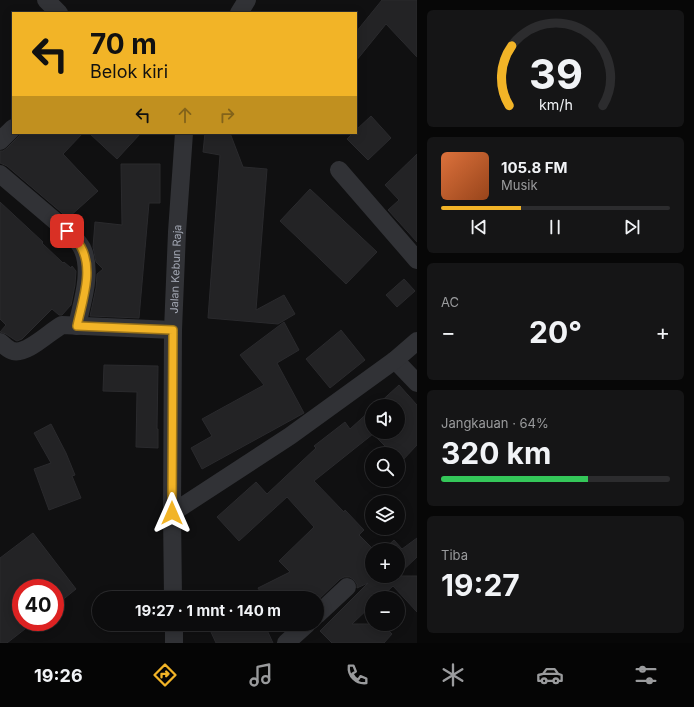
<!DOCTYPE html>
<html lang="id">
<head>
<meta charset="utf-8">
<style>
	body { margin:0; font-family:Inter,sans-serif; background:#151516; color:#f1f3f6; height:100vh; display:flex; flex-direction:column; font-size:15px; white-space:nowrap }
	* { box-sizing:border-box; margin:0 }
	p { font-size:13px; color:#9a9b9d }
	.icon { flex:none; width:22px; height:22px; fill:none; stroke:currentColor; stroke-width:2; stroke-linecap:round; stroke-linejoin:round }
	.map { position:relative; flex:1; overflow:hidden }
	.sheet { display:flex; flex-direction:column; gap:10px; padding:10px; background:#070707; width:277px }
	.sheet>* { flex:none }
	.top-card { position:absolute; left:12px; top:12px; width:345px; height:122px; border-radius:0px; box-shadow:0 2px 10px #0003,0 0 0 1px #2c2c2e; background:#f2b427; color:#111; overflow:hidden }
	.tools { position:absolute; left:365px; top:399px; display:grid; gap:8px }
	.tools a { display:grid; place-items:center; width:40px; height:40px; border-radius:50%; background:#0c0c0d; box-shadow:0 2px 10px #0003,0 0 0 1px #2c2c2e; font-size:20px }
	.speed { position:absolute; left:12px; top:579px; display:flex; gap:8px; font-size:20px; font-weight:700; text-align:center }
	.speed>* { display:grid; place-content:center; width:52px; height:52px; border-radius:50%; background:#0c0c0d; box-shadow:0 2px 10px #0003,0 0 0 1px #2c2c2e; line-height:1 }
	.speed .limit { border:6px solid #d22; background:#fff; color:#111 }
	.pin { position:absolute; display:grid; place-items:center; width:34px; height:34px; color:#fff; margin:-17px; border-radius:8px; box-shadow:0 2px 6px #0006 }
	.me { position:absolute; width:44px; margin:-22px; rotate:0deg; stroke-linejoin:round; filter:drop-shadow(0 0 3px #0008) }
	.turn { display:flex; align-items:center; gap:14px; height:84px; padding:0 12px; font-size:18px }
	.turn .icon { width:52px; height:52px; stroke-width:2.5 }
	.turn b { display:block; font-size:28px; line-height:34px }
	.lanes { display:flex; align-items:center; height:38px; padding:0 12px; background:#0003; justify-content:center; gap:20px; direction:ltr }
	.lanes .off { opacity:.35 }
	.big { font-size:30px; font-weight:700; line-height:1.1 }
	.sheet .tile { flex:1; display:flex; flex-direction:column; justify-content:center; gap:6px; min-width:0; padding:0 14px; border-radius:6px; background:#151516 }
	.sheet .dial { align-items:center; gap:0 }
	.dial svg { height:104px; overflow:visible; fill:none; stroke:#2c2c2e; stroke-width:7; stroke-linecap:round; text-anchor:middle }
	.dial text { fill:#f1f3f6; stroke:none }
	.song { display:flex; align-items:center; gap:12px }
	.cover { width:48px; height:48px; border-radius:6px; background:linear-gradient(135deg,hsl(20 70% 55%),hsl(20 70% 35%)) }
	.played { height:4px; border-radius:2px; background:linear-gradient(90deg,#f2b427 35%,#2c2c2e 35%) }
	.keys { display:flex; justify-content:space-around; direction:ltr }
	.heat { display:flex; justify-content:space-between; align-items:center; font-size:22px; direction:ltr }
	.charge { height:6px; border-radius:3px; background:linear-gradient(90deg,#34c759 64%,#2c2c2e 0) }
	.trip { position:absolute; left:92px; top:591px; width:232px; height:40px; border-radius:20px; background:#0c0c0d; box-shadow:0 2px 10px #0003,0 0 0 1px #2c2c2e; font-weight:700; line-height:40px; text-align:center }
	.tab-bar { display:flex; height:64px; justify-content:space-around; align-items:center; background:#050505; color:#9a9b9d }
	.tab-bar .icon { width:28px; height:28px }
	.tab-bar .active { color:#f2b427 }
	.tab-bar b { font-size:18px; color:#f1f3f6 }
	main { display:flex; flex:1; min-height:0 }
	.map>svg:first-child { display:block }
	.building { fill:#232325; stroke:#2a2a2d }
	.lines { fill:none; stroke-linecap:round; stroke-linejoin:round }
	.minor { stroke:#313236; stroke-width:18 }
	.route-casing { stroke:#9d7519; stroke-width:10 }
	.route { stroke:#f2b427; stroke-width:7 }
	.labels { text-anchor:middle; stroke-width:4; stroke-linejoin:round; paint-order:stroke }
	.street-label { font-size:11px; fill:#a1a6b2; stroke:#0b0b0c }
</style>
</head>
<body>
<main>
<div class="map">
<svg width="417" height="643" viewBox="0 0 417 643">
	<rect width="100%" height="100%" fill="#101011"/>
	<!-- building -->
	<path class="building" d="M382,0h35v57l-31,-33 -30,37v-29z
		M371,116l20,22 -23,22 -21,-21 6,-6h3v-3z
		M22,133h61l-20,21 35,37 -30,27 -61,-52 -7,-3v-12h3l4,-3z
		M89,133h52l-24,26z
		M205,133h25l13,34 24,2 -11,141 28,-15 11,19 -17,10 -70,-6 12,-163 -17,-3z
		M417,154v88l-29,-32 11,-10 -14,-15z
		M121,164h39v39h-11l-10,115 -49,-2 6,-28 1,-14 6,-5 -7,-7 -3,-15 2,-25 27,3z
		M310,189l67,63 -31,32 -26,-25 -40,-38z
		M0,202l43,40 -1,1 21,20 1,-1 7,6 1,-2 4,5 -1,14 -4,20 -9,10h-3l-7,-6 -30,30 -5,2 -2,-1 -9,-6 -6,-2 6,-7 -6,-6z
		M404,279l11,12 -18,16 -11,-12z
		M284,322l15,28 -22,13 27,50 -102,56 -11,-21 21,-12 -10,-17 62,-34 -24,-30z
		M341,330l24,30 -35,28 -24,-29z
		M104,365l54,1 -1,63h1v19l-22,-1 1,-55 -34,-1z
		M399,385l18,20v40l-16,17 -3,-3v-5h-5l-20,-20 -59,47 30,31 1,-2 19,20 -5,5 15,15h-2v26h45v36l-24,-26 -13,12h-8v7l-20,19h30l10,10 -8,9h-52l-12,-12 48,-48 -11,5v-4l-3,-4 -4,-3h-6l-4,2 -23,22v-3h-53l-6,-10 32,-16 -11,-11 35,-34 -27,-30 -48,44 -22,-24 39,-35 11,12 49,-46 -2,-2 31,-24 5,7 22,-20v23h26v-26h-22z
		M51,424l15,29 9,22 -3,1 9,22 -32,12 -15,-41 17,-6 -17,-30z
		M33,533l43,56 -21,17v-18h-34v34h13l-27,21h-7v-85z
		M417,538v19l-19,18v-25h-15l11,-10 8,9z
		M223,624h56l-12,6 6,13h-57l-6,-13z"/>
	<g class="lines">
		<!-- minor -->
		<g class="minor">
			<path d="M46,0l13,13"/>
			<path d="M239,13l8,-13"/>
			<path d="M0,141l13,-13"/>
			<path d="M339,170l78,90"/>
			<path d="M0,174l67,57c6,5 11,10 15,17 11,23 0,54 -5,78"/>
			<path d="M0,342c4,3 8,8 13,9 14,4 36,-19 49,-26l111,5"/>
			<path d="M395,360l22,23"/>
			<path d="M172,513l118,-77 105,-76 22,-19"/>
			<path id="s1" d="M173,598l-1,-85 1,-183 4,-98 7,-99"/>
			<path d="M317,615l30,-28"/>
			<path d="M174,624v19"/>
			<path d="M286,643l21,-19"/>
		</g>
	</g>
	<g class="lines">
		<defs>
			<path id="route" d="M67,231c6,5 11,10 14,16 13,23 1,55 -4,79l96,4 -1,183"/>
		</defs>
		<!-- route casing -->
		<use href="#route" class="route-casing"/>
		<!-- route -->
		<use href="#route" class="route"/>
	</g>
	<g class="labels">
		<!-- street labels -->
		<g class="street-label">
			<text dy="4" stroke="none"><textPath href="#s1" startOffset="329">Jalan Kebun Raja</textPath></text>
		</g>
	</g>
</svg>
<div class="tools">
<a><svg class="icon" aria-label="sound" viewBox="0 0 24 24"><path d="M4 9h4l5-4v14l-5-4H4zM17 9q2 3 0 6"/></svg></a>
<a><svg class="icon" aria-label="search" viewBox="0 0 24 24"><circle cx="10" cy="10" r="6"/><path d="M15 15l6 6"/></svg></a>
<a><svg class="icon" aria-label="layers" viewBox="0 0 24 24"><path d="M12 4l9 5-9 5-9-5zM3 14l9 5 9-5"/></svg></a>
<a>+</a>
<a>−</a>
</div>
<div class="speed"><div class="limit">40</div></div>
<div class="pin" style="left:67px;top:231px;background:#d93025"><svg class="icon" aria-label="arrive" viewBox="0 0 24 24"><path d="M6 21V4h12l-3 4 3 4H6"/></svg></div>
<svg class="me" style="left:172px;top:513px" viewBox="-20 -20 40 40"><path d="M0-17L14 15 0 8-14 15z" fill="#f2b427" stroke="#fff" stroke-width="4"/></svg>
<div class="trip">19:27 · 1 mnt · 140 m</div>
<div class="top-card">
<div class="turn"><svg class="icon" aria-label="left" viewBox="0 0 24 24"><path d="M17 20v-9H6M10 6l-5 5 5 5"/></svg><div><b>70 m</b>Belok kiri</div></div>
<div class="lanes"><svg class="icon" aria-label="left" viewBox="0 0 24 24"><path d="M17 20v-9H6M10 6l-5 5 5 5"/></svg><svg class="icon off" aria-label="ahead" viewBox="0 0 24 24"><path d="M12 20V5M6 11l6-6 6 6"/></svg><svg class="icon off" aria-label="right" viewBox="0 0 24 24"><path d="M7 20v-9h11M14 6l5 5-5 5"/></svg></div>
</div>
</div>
<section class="sheet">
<div class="tile dial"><svg viewBox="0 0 100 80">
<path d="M14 69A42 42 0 1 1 86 69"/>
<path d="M14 69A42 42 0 0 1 16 23" stroke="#f2b427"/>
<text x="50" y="56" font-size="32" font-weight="700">39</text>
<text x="50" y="72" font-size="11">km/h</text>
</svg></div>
<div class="tile">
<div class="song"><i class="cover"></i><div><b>105.8 FM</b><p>Musik</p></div></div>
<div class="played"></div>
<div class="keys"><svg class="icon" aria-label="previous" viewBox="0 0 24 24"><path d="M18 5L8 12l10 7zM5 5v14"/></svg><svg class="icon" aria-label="pause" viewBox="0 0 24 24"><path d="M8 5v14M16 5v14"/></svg><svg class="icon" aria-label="next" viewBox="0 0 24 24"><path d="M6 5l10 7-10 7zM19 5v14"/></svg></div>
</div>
<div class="tile"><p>AC</p>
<div class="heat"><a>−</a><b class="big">20°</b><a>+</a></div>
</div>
<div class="tile"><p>Jangkauan · 64%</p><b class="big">320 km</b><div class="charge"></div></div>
<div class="tile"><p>Tiba</p><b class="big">19:27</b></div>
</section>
</main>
<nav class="tab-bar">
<b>19:26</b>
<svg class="icon active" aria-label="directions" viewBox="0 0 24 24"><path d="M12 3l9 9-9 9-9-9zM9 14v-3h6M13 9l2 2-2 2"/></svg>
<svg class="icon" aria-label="music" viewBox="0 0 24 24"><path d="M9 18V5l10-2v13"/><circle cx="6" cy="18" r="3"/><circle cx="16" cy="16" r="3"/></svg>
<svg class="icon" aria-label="phone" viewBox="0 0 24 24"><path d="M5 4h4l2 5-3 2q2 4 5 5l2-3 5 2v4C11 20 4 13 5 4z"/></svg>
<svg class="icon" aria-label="climate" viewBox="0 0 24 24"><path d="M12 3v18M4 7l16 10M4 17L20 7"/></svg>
<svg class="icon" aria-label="car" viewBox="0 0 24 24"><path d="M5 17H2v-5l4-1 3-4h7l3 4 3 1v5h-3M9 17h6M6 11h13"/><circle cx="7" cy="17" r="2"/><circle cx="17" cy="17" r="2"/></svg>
<svg class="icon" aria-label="filters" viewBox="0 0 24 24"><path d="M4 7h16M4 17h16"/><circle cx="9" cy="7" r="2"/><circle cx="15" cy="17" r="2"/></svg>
</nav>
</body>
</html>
